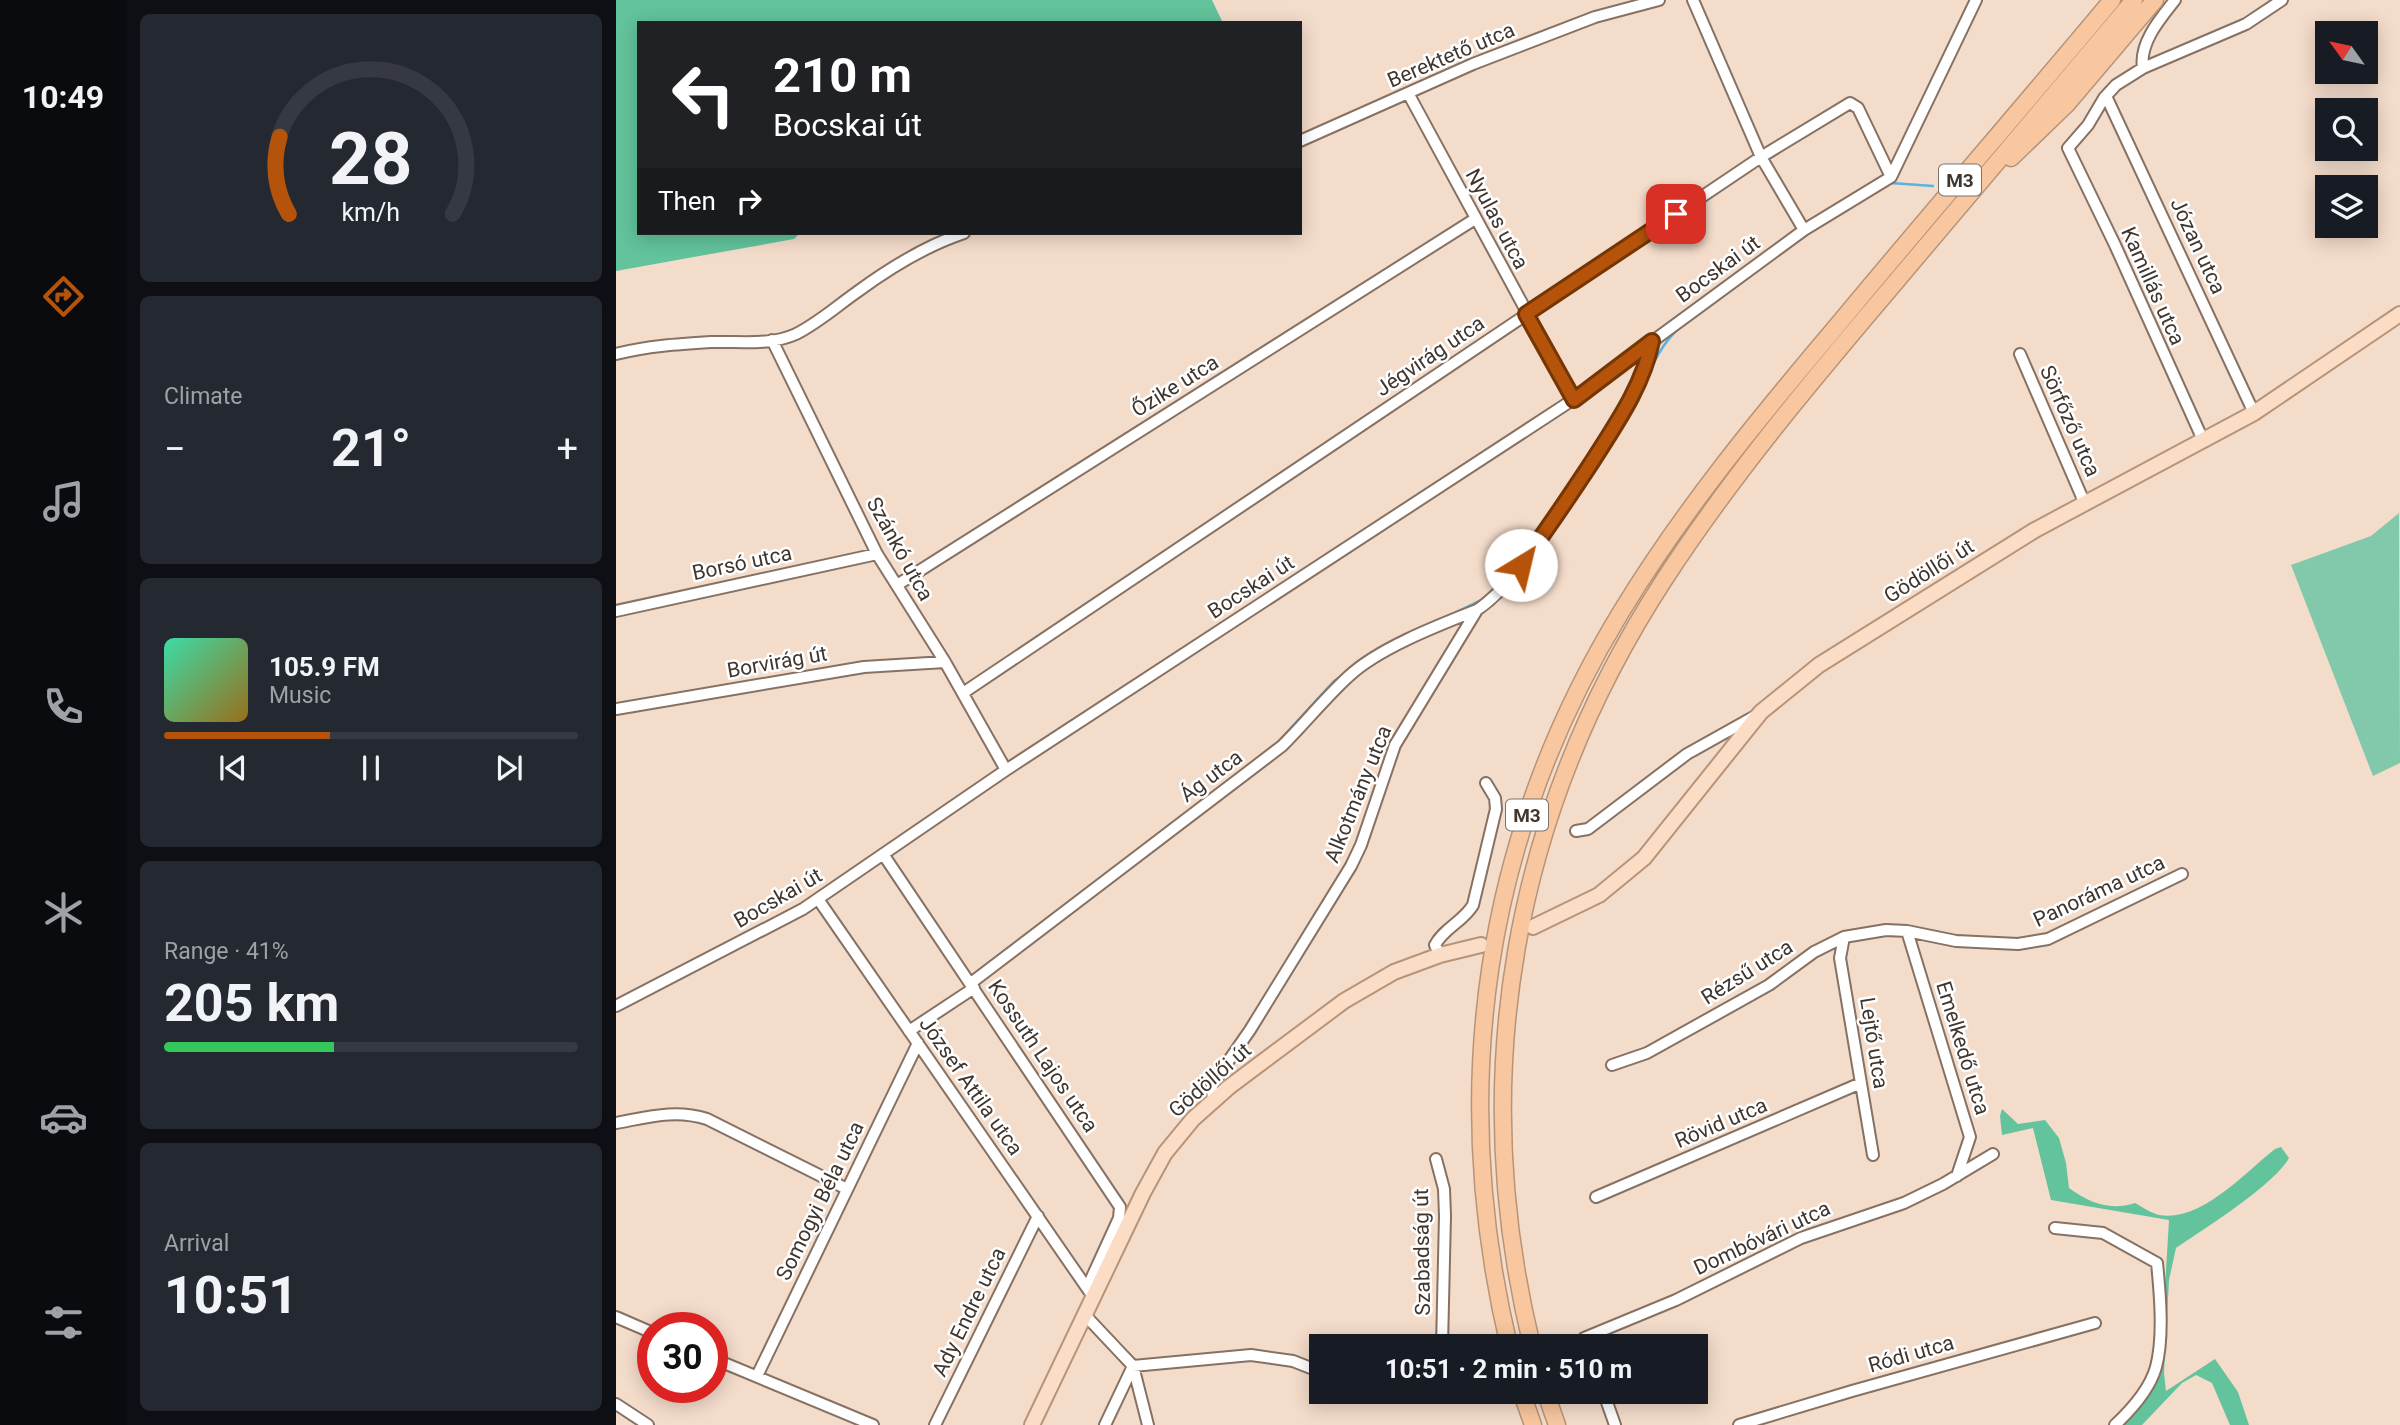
<!DOCTYPE html>
<html lang="en">
<head>
<meta charset="utf-8">
<style>
	body { margin:0; font-family:Roboto,sans-serif; background:#242831; color:#f1f3f6; height:100vh; display:flex; flex-direction:column; font-size:26px; white-space:nowrap }
	* { box-sizing:border-box; margin:0 }
	p { font-size:23px; color:#9ea1a6 }
	.icon { flex:none; width:38px; height:38px; fill:none; stroke:currentColor; stroke-width:2; stroke-linecap:round; stroke-linejoin:round }
	.map { position:relative; flex:1; overflow:hidden }
	.drawer { display:flex; flex-direction:column; gap:14px; padding:14px; background:#0d0f14; width:490px }
	.drawer>* { flex:none }
	.hud { position:absolute; left:21px; top:21px; width:665px; height:214px; border-radius:0px; box-shadow:0 4px 18px #0003; background:#202124; color:#fff; overflow:hidden }
	.needle { width:46px; rotate:303deg }
	.tools { position:absolute; left:1699px; top:21px; display:grid; gap:14px }
	.tools a { display:grid; place-items:center; width:63px; height:63px; border-radius:0px; background:#171b24; box-shadow:0 4px 18px #0003; font-size:35px }
	.speed { position:absolute; left:21px; top:1312px; display:flex; gap:14px; font-size:35px; font-weight:700; text-align:center }
	.speed>* { display:grid; place-content:center; width:91px; height:91px; border-radius:50%; background:#171b24; box-shadow:0 4px 18px #0003; line-height:1 }
	.speed .limit { border:10px solid #d22; background:#fff; color:#111 }
	.pin { position:absolute; display:grid; place-items:center; width:60px; height:60px; color:#fff; margin:-30px; border-radius:14px; box-shadow:0 4px 10px #0006 }
	.me { position:absolute; width:77px; margin:-38px; rotate:36deg; stroke-linejoin:round; filter:drop-shadow(0 0 5px #0008) }
	.turn { display:flex; align-items:center; gap:24px; height:147px; padding:0 21px; font-size:32px }
	.turn .icon { width:91px; height:91px; stroke-width:2.5 }
	.turn b { display:block; font-size:49px; line-height:60px }
	.then { display:flex; align-items:center; height:66px; padding:0 21px; background:#0003; gap:14px; font-size:26px }
	.big { font-size:52px; font-weight:700; line-height:1.1 }
	.drawer .tile { flex:1; display:flex; flex-direction:column; justify-content:center; gap:10px; min-width:0; padding:0 24px; border-radius:10px; background:#242831 }
	.drawer .dial { align-items:center; gap:0 }
	.dial svg { height:182px; overflow:visible; fill:none; stroke:#363941; stroke-width:7; stroke-linecap:round; text-anchor:middle }
	.dial text { fill:#f1f3f6; stroke:none }
	.song { display:flex; align-items:center; gap:21px }
	.cover { width:84px; height:84px; border-radius:10px; background:linear-gradient(135deg,hsl(160 70% 55%),hsl(40 70% 35%)) }
	.played { height:7px; border-radius:4px; background:linear-gradient(90deg,#b45309 40%,#363941 40%) }
	.keys { display:flex; justify-content:space-around; direction:ltr }
	.heat { display:flex; justify-content:space-between; align-items:center; font-size:38px; direction:ltr }
	.charge { height:10px; border-radius:5px; background:linear-gradient(90deg,#34c759 41%,#363941 0) }
	.trip { position:absolute; left:693px; top:1334px; width:399px; height:70px; border-radius:0px; background:#171b24; box-shadow:0 4px 18px #0003; font-weight:700; line-height:70px; text-align:center }
	main { display:flex; flex:1; min-height:0 }
	.menu { display:flex; flex-direction:column; width:126px; justify-content:space-around; align-items:center; background:#090b0e; color:#9ea1a6 }
	.menu .icon { width:49px; height:49px }
	.menu .selected { color:#b45309 }
	.menu b { font-size:32px; color:#f1f3f6 }
	.map>svg:first-child { display:block }
	.green { fill:#81c9aa }
	.forest { fill:#62c39c }
	.lines { fill:none; stroke-linecap:round; stroke-linejoin:round }
	.stream { stroke:#57b3e1; stroke-width:2.5 }
	.minor-casing { stroke:#867162; stroke-width:14 }
	.major-casing { stroke:#b79478; stroke-width:18 }
	.highway-casing { stroke:#b79478; stroke-width:19 }
	.minor { stroke:#fff; stroke-width:10 }
	.major { stroke:#fbddc5; stroke-width:14 }
	.highway { stroke:#f8c79f; stroke-width:16 }
	.route-casing { stroke:#753606; stroke-width:18 }
	.route { stroke:#b45309; stroke-width:12 }
	.labels { text-anchor:middle; stroke-width:5; stroke-linejoin:round; paint-order:stroke }
	.shield { fill:#fff; stroke:#79726d; stroke-width:2 }
	.shield-label { font-size:19px; font-weight:bold; fill:#3f362f }
	.street-label { font-size:21px; fill:#3f362f; stroke:#fff }
</style>
</head>
<body>
<main>
<nav class="menu">
<b>10:49</b>
<svg class="icon selected" aria-label="directions" viewBox="0 0 24 24"><path d="M12 3l9 9-9 9-9-9zM9 14v-3h6M13 9l2 2-2 2"/></svg>
<svg class="icon" aria-label="music" viewBox="0 0 24 24"><path d="M9 18V5l10-2v13"/><circle cx="6" cy="18" r="3"/><circle cx="16" cy="16" r="3"/></svg>
<svg class="icon" aria-label="phone" viewBox="0 0 24 24"><path d="M5 4h4l2 5-3 2q2 4 5 5l2-3 5 2v4C11 20 4 13 5 4z"/></svg>
<svg class="icon" aria-label="climate" viewBox="0 0 24 24"><path d="M12 3v18M4 7l16 10M4 17L20 7"/></svg>
<svg class="icon" aria-label="car" viewBox="0 0 24 24"><path d="M5 17H2v-5l4-1 3-4h7l3 4 3 1v5h-3M9 17h6M6 11h13"/><circle cx="7" cy="17" r="2"/><circle cx="17" cy="17" r="2"/></svg>
<svg class="icon" aria-label="filters" viewBox="0 0 24 24"><path d="M4 7h16M4 17h16"/><circle cx="9" cy="7" r="2"/><circle cx="15" cy="17" r="2"/></svg>
</nav>
<section class="drawer">
<div class="tile dial"><svg viewBox="0 0 100 80">
<path d="M14 69A42 42 0 1 1 86 69"/>
<path d="M14 69A42 42 0 0 1 10 35" stroke="#b45309"/>
<text x="50" y="56" font-size="32" font-weight="700">28</text>
<text x="50" y="72" font-size="11">km/h</text>
</svg></div>
<div class="tile"><p>Climate</p>
<div class="heat"><a>−</a><b class="big">21°</b><a>+</a></div>
</div>
<div class="tile">
<div class="song"><i class="cover"></i><div><b>105.9 FM</b><p>Music</p></div></div>
<div class="played"></div>
<div class="keys"><svg class="icon" aria-label="previous" viewBox="0 0 24 24"><path d="M18 5L8 12l10 7zM5 5v14"/></svg><svg class="icon" aria-label="pause" viewBox="0 0 24 24"><path d="M8 5v14M16 5v14"/></svg><svg class="icon" aria-label="next" viewBox="0 0 24 24"><path d="M6 5l10 7-10 7zM19 5v14"/></svg></div>
</div>
<div class="tile"><p>Range · 41%</p><b class="big">205 km</b><div class="charge"></div></div>
<div class="tile"><p>Arrival</p><b class="big">10:51</b></div>
</section>
<div class="map">
<svg width="1784" height="1425" viewBox="0 0 1784 1425">
	<rect width="100%" height="100%" fill="#f4dccb"/>
	<!-- green -->
	<path class="green" d="M1783,513l1,250 -27,13 -82,-211 80,-29z"/>
	<!-- forest -->
	<path class="forest" d="M0,0h596l11,23h-584v210h161l-6,6 -178,32z
		M1386,1109l16,15 27,-4 14,18 7,25 3,25c21,15 40,23 66,15 7,4 16,10 24,12 43,7 85,-42 116,-66l6,-2 8,11c-15,27 -85,71 -113,90l-7,32 -5,93 2,18 49,-32 23,33 11,33h-19l-18,-42 -16,-8 -14,8 -40,42h-22l40,-53 9,-152 -118,-20 -18,-72 -31,7 -2,-19z"/>
	<g class="lines">
		<!-- stream -->
		<path class="stream" d="M1275,183l42,3
			M1013,413c17,-28 25,-62 49,-84
			M877,605l11,-12
			M830,617l35,-17
			M639,760l24,-19 55,-60 9,-6
			M359,973l133,-101"/>
		<defs>
			<path id="minor" d="M1077,0l68,157 43,73
				M1527,68c-4,-25 17,-49 32,-68
				M792,93l166,306
				M1490,96l148,317
				M684,141l173,-77 122,-47 64,-17
				M1275,177l85,-177
				M156,340l105,214 68,108 61,108
				M0,354c31,-8 63,-10 95,-12 28,-1 59,4 85,-8 22,-11 41,-28 61,-42 34,-25 68,-46 107,-59
				M1404,354l65,150
				M1587,440l-88,-195 -47,-97 20,-23 16,-27 12,-13 27,-17 103,-44 36,-24
				M281,585l578,-366
				M0,611l261,-57
				M347,693l798,-536 89,-54 8,5 33,69
				M0,709l248,-42 81,-5
				M960,831l12,-2 99,-75 68,-38
				M267,854l237,353 -1,11 -32,70
				M202,899l271,392
				M1291,931l63,206 -13,39
				M1228,937l-4,21 33,197
				M824,955l-5,-10c9,-17 29,-24 38,-40l23,-96 -1,-11 -9,-15
				M355,983l311,-237c23,-23 43,-48 67,-70 30,-28 90,-51 128,-66 42,-29 78,-92 106,-135 19,-29 39,-57 54,-88 7,-15 12,-30 15,-46
				M0,1006l187,-97 203,-139 568,-371 230,-169 87,-53
				M293,1031l65,-43
				M996,1065l35,-12 122,-68 45,-33 30,-15 42,-7 21,1 49,10 62,3 30,-5 134,-65
				M597,1099l-1,-13 6,-10 32,-46 101,-164 10,-21 34,-100 82,-135
				M0,1123c33,-6 59,-14 91,-4l140,70
				M820,1159l8,30 1,27 -3,130
				M980,1197l265,-114
				M1439,1228l48,5 54,30c3,30 7,74 -1,104 -6,22 -25,43 -41,58
				M468,1314l49,52 15,59
				M0,1317l37,16
				M970,1346l-2,-8 92,-38 125,-62 103,-35 39,-19 50,-30
				M96,1358l161,67
				M141,1376l161,-333
				M987,1391l12,34
				M0,1404l32,21
				M319,1425l103,-209
				M489,1425l28,-59 118,-11 42,6 28,11
				M1123,1425l113,-34 243,-68"/>
			<path id="major" d="M917,927l66,-32 45,-37 117,-146 58,-47 216,-135 219,-117 146,-99
				M416,1425l111,-232 22,-40 28,-34 36,-32 115,-86 50,-29 46,-17 41,-10"/>
			<path id="highway" d="M1395,158l55,-53 89,-105
				M893,1346c-61,-257 -26,-507 112,-734 62,-102 138,-194 215,-285 91,-110 185,-218 276,-327
				M916,1346c-66,-270 -19,-534 132,-766 67,-103 145,-196 224,-289 82,-97 164,-194 246,-291
				M905,1391l12,34
				M929,1391l12,34"/>
		</defs>
		<!-- minor casing -->
		<use href="#minor" class="minor-casing"/>
		<!-- major casing -->
		<use href="#major" class="major-casing"/>
		<!-- highway casing -->
		<use href="#highway" class="highway-casing"/>
		<!-- minor -->
		<use href="#minor" class="minor"/>
		<!-- major -->
		<use href="#major" class="major"/>
		<!-- highway -->
		<use href="#highway" class="highway"/>
	</g>
	<g class="lines">
		<defs>
			<path id="route" d="M905,565c25,-34 48,-68 71,-103 24,-38 51,-76 60,-121l-78,59 -48,-86 150,-100"/>
		</defs>
		<!-- route casing -->
		<use href="#route" class="route-casing"/>
		<!-- route -->
		<use href="#route" class="route"/>
	</g>
	<g class="labels">
		<!-- shield labels -->
		<g class="shield">
			<rect x="1323" y="164.5" width="42" height="31" rx="5"/>
			<rect x="890" y="799.5" width="42" height="31" rx="5"/>
		</g>
		<g class="shield-label">
			<text x="1344" y="187">M3</text>
			<text x="911" y="822">M3</text>
		</g>
		<!-- street labels -->
		<g class="street-label">
			<text transform="translate(835 55) rotate(-23)" y="7">Berektető utca</text>
			<text transform="translate(881 219) rotate(62)" y="7">Nyulas utca</text>
			<text transform="translate(1582 246) rotate(65)" y="7">Józan utca</text>
			<text transform="translate(1102 269) rotate(-36)" y="7">Bocskai út</text>
			<text transform="translate(1537 286) rotate(66)" y="7">Kamillás utca</text>
			<text transform="translate(814 356) rotate(-34)" y="7">Jégvirág utca</text>
			<text transform="translate(559 386) rotate(-32)" y="7">Őzike utca</text>
			<text transform="translate(1454 421) rotate(66)" y="7">Sörfőző utca</text>
			<text transform="translate(284 549) rotate(61)" y="7">Szánkó utca</text>
			<text transform="translate(126 563) rotate(-12)" y="7">Borsó utca</text>
			<text transform="translate(1313 571) rotate(-32)" y="7">Gödöllői út</text>
			<text transform="translate(635 587) rotate(-33)" y="7">Bocskai út</text>
			<text transform="translate(161 662) rotate(-10)" y="7">Borvirág út</text>
			<text transform="translate(595 776) rotate(-37)" y="7">Ág utca</text>
			<text transform="translate(742 794) rotate(-68)" y="7">Alkotmány utca</text>
			<text transform="translate(1483 891) rotate(-25)" y="7">Panoráma utca</text>
			<text transform="translate(162 898) rotate(-30)" y="7">Bocskai út</text>
			<text transform="translate(1131 972) rotate(-32)" y="7">Rézsű utca</text>
			<text transform="translate(1258 1043) rotate(81)" y="7">Lejtő utca</text>
			<text transform="translate(1347 1048) rotate(73)" y="7">Emelkedő utca</text>
			<text transform="translate(427 1056) rotate(56)" y="7">Kossuth Lajos utca</text>
			<text transform="translate(594 1080) rotate(-41)" y="7">Gödöllői út</text>
			<text transform="translate(355 1086) rotate(55)" y="7">József Attila utca</text>
			<text transform="translate(1105 1123) rotate(-23)" y="7">Rövid utca</text>
			<text transform="translate(204 1201) rotate(-64)" y="7">Somogyi Béla utca</text>
			<text transform="translate(1146 1238) rotate(-25)" y="7">Dombóvári utca</text>
			<text transform="translate(806 1252) rotate(-91)" y="7">Szabadság út</text>
			<text transform="translate(353 1312) rotate(-64)" y="7">Ady Endre utca</text>
			<text transform="translate(1295 1354) rotate(-16)" y="7">Ródi utca</text>
		</g>
	</g>
</svg>
<div class="tools">
<a><svg class="needle" viewBox="-14 -14 28 28"><path d="M0-13l5 13h-10z" fill="#e53935"/><path d="M0 13l5-13h-10z" fill="#9ea1a6"/></svg></a>
<a><svg class="icon" aria-label="search" viewBox="0 0 24 24"><circle cx="10" cy="10" r="6"/><path d="M15 15l6 6"/></svg></a>
<a><svg class="icon" aria-label="layers" viewBox="0 0 24 24"><path d="M12 4l9 5-9 5-9-5zM3 14l9 5 9-5"/></svg></a>
</div>
<div class="speed"><div class="limit">30</div></div>
<div class="pin" style="left:1060px;top:214px;background:#d93025"><svg class="icon" aria-label="arrive" viewBox="0 0 24 24"><path d="M6 21V4h12l-3 4 3 4H6"/></svg></div>
<svg class="me" style="left:905px;top:565px" viewBox="-20 -20 40 40"><circle r="19" fill="#fff"/><path d="M0-13L10 11 0 6-10 11z" fill="#b45309"/></svg>
<div class="trip">10:51 · 2 min · 510 m</div>
<div class="hud">
<div class="turn"><svg class="icon" aria-label="left" viewBox="0 0 24 24"><path d="M17 20v-9H6M10 6l-5 5 5 5"/></svg><div><b>210 m</b>Bocskai út</div></div>
<div class="then">Then<svg class="icon" aria-label="right" viewBox="0 0 24 24"><path d="M7 20v-9h11M14 6l5 5-5 5"/></svg></div>
</div>
</div>
</main>
</body>
</html>
